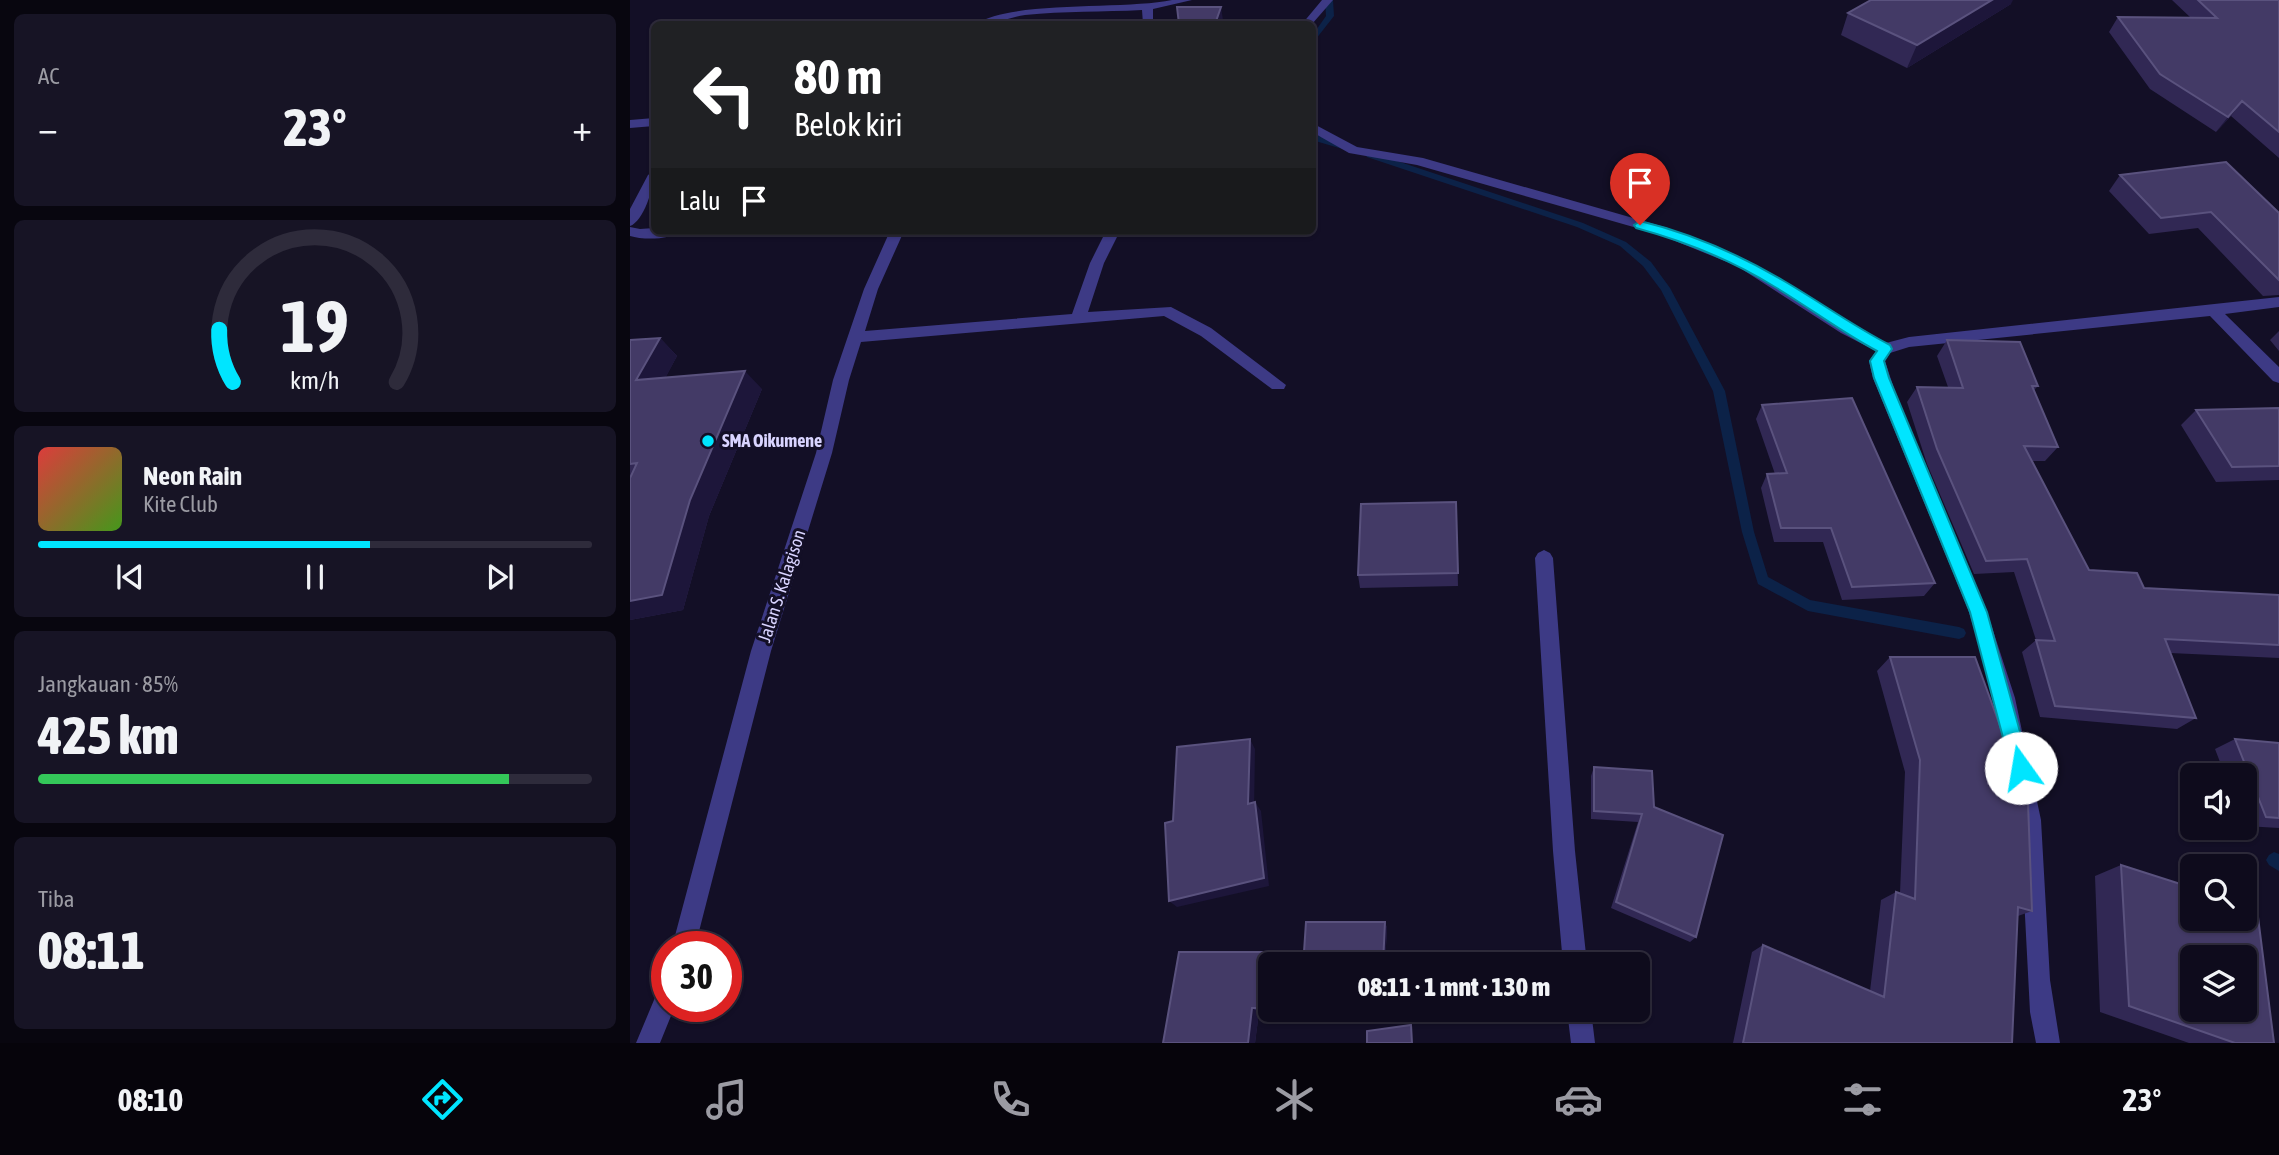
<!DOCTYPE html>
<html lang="id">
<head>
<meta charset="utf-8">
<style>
	body { margin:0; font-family:"Asap Condensed",sans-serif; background:#171425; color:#f1f3f6; height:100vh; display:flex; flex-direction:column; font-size:26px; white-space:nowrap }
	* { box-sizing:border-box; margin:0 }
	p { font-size:23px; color:#9b9ba3 }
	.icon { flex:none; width:38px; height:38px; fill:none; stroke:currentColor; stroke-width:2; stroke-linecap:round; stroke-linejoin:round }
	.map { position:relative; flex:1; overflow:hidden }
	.drawer { display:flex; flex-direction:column; gap:14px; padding:14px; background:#08060f; width:630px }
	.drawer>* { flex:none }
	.top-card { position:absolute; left:21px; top:21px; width:665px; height:214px; border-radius:10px; box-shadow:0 2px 5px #0004,0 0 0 2px #2e2b3b; background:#202124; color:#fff; overflow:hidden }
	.tools { position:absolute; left:1550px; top:763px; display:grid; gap:14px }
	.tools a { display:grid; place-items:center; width:77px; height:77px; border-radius:10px; background:#0e0b1c; box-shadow:0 2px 5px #0004,0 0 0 2px #2e2b3b; font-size:35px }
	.speed { position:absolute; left:21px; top:931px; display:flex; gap:14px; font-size:35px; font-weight:700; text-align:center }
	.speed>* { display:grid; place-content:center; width:91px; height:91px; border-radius:50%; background:#0e0b1c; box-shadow:0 2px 5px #0004,0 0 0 2px #2e2b3b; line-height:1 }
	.speed .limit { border:10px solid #d22; background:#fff; color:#111 }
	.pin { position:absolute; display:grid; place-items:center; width:60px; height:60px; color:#fff; margin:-72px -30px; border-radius:50% 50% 50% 0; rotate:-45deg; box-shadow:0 0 7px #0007 }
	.pin .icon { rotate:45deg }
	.me { position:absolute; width:77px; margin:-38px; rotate:347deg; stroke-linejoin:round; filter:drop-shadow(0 0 5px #0008) }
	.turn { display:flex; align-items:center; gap:24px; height:147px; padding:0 28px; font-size:32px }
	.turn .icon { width:91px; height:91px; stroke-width:2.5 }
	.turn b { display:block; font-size:49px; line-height:60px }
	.then { display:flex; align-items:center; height:66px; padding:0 28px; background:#0003; gap:14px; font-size:26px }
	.big { font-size:52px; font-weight:800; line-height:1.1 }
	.drawer .tile { flex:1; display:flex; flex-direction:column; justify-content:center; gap:10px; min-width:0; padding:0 24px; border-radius:10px; background:#171425 }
	.drawer .dial { align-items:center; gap:0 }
	.dial svg { height:182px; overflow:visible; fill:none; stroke:#2e2b3b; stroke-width:7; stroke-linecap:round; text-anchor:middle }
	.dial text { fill:#f1f3f6; stroke:none }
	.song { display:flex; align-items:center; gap:21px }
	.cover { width:84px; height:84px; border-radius:10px; background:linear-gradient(135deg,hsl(0 70% 55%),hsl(100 70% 35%)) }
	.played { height:7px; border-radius:4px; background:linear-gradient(90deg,#00e5ff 60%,#2e2b3b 60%) }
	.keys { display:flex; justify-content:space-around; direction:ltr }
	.heat { display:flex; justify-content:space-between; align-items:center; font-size:38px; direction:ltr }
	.charge { height:10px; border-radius:5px; background:linear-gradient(90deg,#34c759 85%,#2e2b3b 0) }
	.trip { position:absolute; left:628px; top:952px; width:392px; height:70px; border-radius:10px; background:#0e0b1c; box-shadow:0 2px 5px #0004,0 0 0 2px #2e2b3b; font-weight:800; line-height:70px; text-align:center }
	.dock { display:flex; height:112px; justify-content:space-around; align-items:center; background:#06040b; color:#9b9ba3 }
	.dock .icon { width:49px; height:49px }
	.dock .current { color:#00e5ff }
	.dock b { font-size:32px; color:#f1f3f6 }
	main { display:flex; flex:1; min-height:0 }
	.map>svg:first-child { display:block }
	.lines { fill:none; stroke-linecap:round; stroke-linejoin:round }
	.stream { fill:#0c2248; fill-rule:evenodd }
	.minor { fill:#3d3a85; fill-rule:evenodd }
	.wall { fill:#312854 }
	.shaded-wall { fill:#1d163a }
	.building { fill:#433a66; stroke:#5a527e; stroke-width:2; fill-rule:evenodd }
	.route { fill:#00e5ff; stroke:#0095a6; stroke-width:2 }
	.poi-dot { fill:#00e5ff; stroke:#130f26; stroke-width:2.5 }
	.labels { text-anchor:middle; stroke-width:6; stroke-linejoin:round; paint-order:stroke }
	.poi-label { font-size:18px; font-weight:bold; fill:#d9d4ff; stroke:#130f26; text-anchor:start }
	.street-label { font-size:18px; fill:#d9d4ff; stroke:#130f26 }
</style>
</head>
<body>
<main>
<section class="drawer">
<div class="tile"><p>AC</p>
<div class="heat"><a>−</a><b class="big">23°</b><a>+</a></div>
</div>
<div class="tile dial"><svg viewBox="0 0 100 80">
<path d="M14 69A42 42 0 1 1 86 69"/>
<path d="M14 69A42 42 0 0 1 8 46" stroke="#00e5ff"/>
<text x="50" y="56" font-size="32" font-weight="700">19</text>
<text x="50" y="72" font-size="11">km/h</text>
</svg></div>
<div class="tile">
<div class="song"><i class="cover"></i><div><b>Neon Rain</b><p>Kite Club</p></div></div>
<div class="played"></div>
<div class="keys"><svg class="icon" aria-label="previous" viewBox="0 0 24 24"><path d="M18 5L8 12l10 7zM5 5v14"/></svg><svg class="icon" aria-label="pause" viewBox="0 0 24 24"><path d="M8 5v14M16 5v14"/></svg><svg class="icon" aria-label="next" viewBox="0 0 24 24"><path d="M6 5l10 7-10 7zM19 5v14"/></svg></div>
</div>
<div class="tile"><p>Jangkauan · 85%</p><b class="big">425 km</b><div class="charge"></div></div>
<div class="tile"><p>Tiba</p><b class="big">08:11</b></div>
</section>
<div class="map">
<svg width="1649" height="1043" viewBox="0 0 1649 1043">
	<rect width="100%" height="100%" fill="#130f26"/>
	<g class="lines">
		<!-- stream -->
		<path class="stream" d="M695,0h8l1,16 -22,28v-8l14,-20z
			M682,134l37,11 1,2 -4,3 -34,-10z
			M740,152l213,71 43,19 25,20 19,26 55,103 29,141 14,45 42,23 149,27 5,2 2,4 -2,4 -5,2 -151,-28 -50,-27 -16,-52 -29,-141 -52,-101 -18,-24 -23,-20 -43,-19 -210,-70 -1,-2z
			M1644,852l5,2v17l-10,-6 -3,-5 3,-5z"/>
		<!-- minor -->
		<path class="minor" d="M542,0h20l-39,9v15h-10l-1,-14c-39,2 -78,1 -117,5 -17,2 -32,11 -49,9 36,-24 150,-14 196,-24z
			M692,0h11l-21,24h-10z
			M24,118v8l-24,2v-8z
			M682,123l45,24 66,11 245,70 79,32 104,65 35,18 23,-6 370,-40v10l-54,7 54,53v16l-6,-2 -63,-65 -301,31 -19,6 -5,8 15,46 86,202 29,89 26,122 9,160 10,63h-24l-6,-31 -10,-192 -25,-122 -27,-89 -95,-231 -4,-17 7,-10 -35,-18 -104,-67 -79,-32 -241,-69 -68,-12 -37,-21z
			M24,171c1,14 -10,50 -24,55v-17l18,-34z
			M0,227l10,2 14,-1v3h27c-10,9 -38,9 -51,5z
			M260,231h14l-26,58 -13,42 207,-17 18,-51 16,-32h14l-16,32 -16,49 83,-5 40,21 75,57 -2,4h-12l-71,-53 -37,-20 -303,26 -12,38 -17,73 -61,198 -76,296h-23l79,-296 65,-198 17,-73 31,-91z
			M914,550l6,3 3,5 22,293 12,113h-24l-10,-113 -18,-293 3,-5z
			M37,984v22h8l-15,37h-24l23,-55z
			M937,1010h24l4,33h-24z"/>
	</g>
	<!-- wall -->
	<path class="wall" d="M1542,0h107v158l-48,-42 -15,16 -66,-43 -41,-57 9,-15 73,1z
		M1381,4l-104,64 -66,-33 7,-22z
		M1490,175l159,38v82l-16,1 -65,-68 -49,6 -40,-43z
		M1649,331v20l-9,-11z
		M30,338l17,18 -12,22 97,11 -53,127 -26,94 -53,10v-280z
		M1317,340l91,46 -4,4 24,57 -13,14h-13l57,109 55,18 135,7v63l-109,-5 26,65 -19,11 -137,-12 -18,-65 14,-12 -22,-68 -40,2 -47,-110 -20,-62 10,-15h31l-11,-31z
		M1132,405l173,178 -11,13 -82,4 -19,-58h-49l-13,-54 6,-14h8l-19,-55z
		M1649,408v72l-63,2 -35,-57 15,-15z
		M826,502l2,84 -98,2 -2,-13z
		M1260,657l142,254 -14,5 -6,127h-279l19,-91 11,-7 107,46 11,-91 15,-8 4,1 5,-121 -28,-101z
		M1605,739l44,4v85l-34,-2v-51h-20l-10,-26z
		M964,767l60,40 42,130 -6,5 -79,-34 27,-86 -47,-3v-43z
		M1491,865l153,178h-85l-89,-31 -5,-136z
		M676,922h79l2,6 -2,36h-115v46h113v1l-124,1 -4,31h-92l16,-91h125z"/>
	<!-- shaded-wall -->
	<path class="shaded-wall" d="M1362,0h21l-2,4 -104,64 10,-23z
		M591,7l2,13 -1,4h-7z
		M1612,101l-11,15 -15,16 12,-15z
		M30,338l17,18 -22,42 -19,-18z
		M115,371l17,18 -53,127 -26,94 -53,10v-19l60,-101z
		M620,739l5,10 -1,63 -6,-8z
		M625,802l6,9 8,75 -92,21 -8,-6z
		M755,922l2,6 -2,36h-2z
		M622,1008l7,4 -4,31h-7z"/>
	<!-- building -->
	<path class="building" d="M1241,0h121l-75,45 -69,-32z
		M1568,0h81v132l-37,-31 -14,16 -68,-43 -42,-57 99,1z
		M547,7h44l-6,17h-36z
		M1596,162l53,51v67l-68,-68 -50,6 -41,-43z
		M30,338l-24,42 109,-9 -55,129 -28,95 -32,6v-123l7,-15 -7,1v-124z
		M1317,340l73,2 18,44h-6l26,61 -34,-1 65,124 48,3 7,15 135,7v50l-114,-6 31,79 -141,-12 -19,-66 19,1 -28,-82 -41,2 -49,-112 -20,-62 46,1z
		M1222,398l83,185 -83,4 -21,-59h-50l-14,-54 20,-1 -25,-68z
		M1649,408v58l-47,1 -36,-57z
		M826,502l2,71 -100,2 3,-71z
		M1260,657h85l53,146 4,108 -14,-4 -6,136h-269l20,-98 121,52 12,-105 19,7 5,-139z
		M620,739l-2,65 7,-2 9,76 -95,23 -4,-78 8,-2 4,-74z
		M1605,739l44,4v75l-13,-1z
		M964,767l58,4 2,36 69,28 -27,102 -80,-35 26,-88 -48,-3z
		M1491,865l72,23v31h52v-14l12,4 17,134h-39l-106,-37zM1563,957h52v53h-52z
		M676,922h79l-2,42h-113v44h-18l-4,35h-85l16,-91h125z
		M781,1025l1,18h-45v-12z"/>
	<!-- route -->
	<path class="route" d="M1010,221c50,12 100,34 144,60 36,21 69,45 106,64l2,4 -8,12 5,17 98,234 43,156 -3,7 -6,2 -7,-2 -3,-7 -41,-156 -96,-234 -4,-17 7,-10c-36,-19 -67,-43 -102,-64 -42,-26 -91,-46 -139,-59l-2,-3z"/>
	<!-- markers -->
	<circle class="poi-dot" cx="78" cy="441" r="7"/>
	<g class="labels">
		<!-- poi labels -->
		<g class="poi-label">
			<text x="92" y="447">SMA Oikumene</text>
		</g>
		<!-- street labels -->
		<g class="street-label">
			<text transform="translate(152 586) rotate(-72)" y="6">Jalan S. Kalagison</text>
		</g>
	</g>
</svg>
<div class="tools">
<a><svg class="icon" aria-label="sound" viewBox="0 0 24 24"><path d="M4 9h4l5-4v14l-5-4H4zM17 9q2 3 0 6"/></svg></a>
<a><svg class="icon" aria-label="search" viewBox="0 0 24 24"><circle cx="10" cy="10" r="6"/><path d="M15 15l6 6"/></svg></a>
<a><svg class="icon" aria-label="layers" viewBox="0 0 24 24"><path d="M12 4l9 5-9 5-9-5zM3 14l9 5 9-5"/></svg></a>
</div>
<div class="speed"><div class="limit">30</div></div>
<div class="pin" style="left:1010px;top:225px;background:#d93025"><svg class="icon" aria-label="arrive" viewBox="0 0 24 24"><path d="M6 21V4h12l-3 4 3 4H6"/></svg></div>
<svg class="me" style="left:1391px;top:768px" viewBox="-20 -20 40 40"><circle r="19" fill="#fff"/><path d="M0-13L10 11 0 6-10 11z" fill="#00e5ff"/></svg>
<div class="trip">08:11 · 1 mnt · 130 m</div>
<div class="top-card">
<div class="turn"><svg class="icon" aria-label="left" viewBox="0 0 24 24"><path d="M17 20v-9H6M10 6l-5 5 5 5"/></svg><div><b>80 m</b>Belok kiri</div></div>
<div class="then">Lalu<svg class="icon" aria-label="arrive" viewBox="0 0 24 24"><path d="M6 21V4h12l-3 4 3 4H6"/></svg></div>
</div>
</div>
</main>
<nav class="dock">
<b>08:10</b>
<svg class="icon current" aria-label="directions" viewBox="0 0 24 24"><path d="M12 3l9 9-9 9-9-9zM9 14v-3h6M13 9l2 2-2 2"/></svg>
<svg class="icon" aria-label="music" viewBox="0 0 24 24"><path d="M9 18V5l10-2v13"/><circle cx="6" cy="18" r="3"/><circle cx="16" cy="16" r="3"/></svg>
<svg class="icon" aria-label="phone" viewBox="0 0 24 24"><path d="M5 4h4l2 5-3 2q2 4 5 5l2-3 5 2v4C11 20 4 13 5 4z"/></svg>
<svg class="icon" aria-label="climate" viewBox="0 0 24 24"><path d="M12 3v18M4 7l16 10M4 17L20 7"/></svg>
<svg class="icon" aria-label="car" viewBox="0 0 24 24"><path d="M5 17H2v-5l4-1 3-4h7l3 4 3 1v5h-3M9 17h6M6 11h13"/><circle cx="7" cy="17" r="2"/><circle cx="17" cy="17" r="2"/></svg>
<svg class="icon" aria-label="filters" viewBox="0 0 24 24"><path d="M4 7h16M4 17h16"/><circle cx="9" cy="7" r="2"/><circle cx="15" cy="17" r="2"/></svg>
<b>23°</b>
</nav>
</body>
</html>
